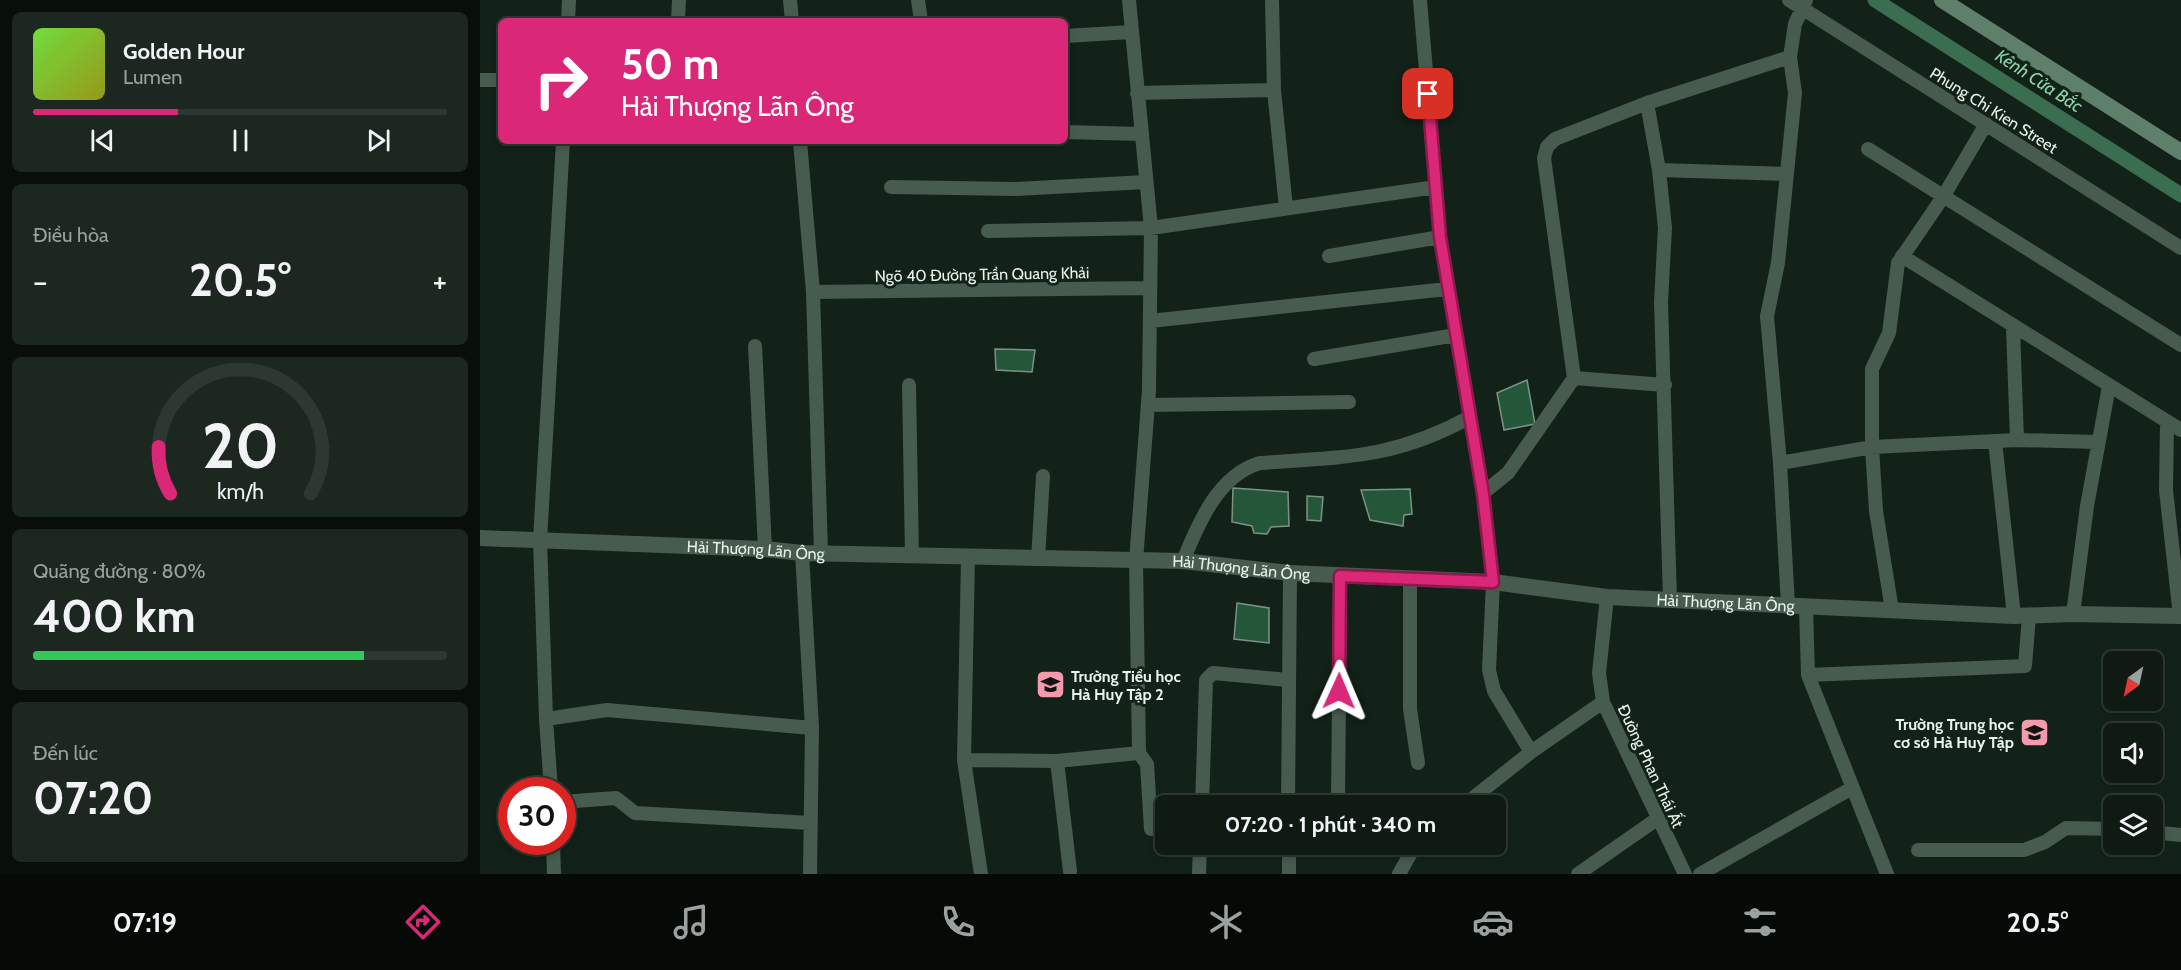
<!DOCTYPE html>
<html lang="vi">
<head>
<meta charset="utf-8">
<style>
	body { margin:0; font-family:Cabin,sans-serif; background:#1c2720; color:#f1f3f6; height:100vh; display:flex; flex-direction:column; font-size:22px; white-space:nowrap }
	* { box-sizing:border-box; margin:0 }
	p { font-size:20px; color:#9ba19f }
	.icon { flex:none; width:33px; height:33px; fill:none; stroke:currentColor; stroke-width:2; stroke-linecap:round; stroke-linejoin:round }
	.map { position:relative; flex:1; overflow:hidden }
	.drawer { display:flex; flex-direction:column; gap:12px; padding:12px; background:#080e0a; width:480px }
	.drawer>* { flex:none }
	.top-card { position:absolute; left:18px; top:18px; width:570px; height:126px; border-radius:9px; box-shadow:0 3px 9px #0003,0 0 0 2px #2e3832; background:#db2777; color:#fff; overflow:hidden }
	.needle { width:39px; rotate:213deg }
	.fabs { position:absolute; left:1623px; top:651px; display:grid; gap:12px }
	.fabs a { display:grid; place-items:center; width:60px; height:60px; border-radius:9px; background:#0e1a12; box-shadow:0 3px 9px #0003,0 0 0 2px #2e3832; font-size:30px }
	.speed { position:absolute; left:18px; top:777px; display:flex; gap:12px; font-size:30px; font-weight:700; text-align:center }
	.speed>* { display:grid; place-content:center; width:78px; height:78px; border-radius:50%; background:#0e1a12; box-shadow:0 3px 9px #0003,0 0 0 2px #2e3832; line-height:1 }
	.speed .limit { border:9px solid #d22; background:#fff; color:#111 }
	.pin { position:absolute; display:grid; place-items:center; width:51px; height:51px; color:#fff; margin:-26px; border-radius:12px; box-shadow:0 3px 9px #0006 }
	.me { position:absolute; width:66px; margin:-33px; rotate:1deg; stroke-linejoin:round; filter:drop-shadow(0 0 4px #0008) }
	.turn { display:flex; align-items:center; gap:21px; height:126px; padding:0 24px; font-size:27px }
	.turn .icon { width:78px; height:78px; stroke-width:2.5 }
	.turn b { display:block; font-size:42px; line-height:51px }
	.big { font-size:45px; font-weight:800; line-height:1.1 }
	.drawer .tile { flex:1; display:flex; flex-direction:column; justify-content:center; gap:9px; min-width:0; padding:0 21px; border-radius:9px; background:#1c2720 }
	.drawer .dial { align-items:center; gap:0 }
	.dial svg { height:156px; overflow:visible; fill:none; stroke:#2e3832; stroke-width:7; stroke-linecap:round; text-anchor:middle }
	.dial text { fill:#f1f3f6; stroke:none }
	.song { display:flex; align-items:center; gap:18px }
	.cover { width:72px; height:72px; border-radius:9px; background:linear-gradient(135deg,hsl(100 70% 55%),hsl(60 70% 35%)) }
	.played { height:6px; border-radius:3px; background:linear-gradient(90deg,#db2777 35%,#2e3832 35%) }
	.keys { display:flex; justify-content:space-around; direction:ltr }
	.heat { display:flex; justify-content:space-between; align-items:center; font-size:33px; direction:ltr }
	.charge { height:9px; border-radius:4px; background:linear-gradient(90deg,#34c759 80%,#2e3832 0) }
	.trip { position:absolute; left:675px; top:795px; width:351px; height:60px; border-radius:9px; background:#0e1a12; box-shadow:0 3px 9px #0003,0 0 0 2px #2e3832; font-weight:800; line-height:60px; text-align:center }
	.tab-bar { display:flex; height:96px; justify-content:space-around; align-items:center; background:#060a07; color:#9ba19f }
	.tab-bar .icon { width:42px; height:42px }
	.tab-bar .selected { color:#db2777 }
	.tab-bar b { font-size:27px; color:#f1f3f6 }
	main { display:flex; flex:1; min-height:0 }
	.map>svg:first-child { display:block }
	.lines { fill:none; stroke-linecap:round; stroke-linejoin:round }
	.canal { stroke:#3b6d50; stroke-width:15 }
	.building { fill:#24573a; stroke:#7e9184; stroke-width:1.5 }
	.minor { stroke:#475c4f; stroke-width:14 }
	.tertiary { stroke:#475c4f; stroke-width:16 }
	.secondary { stroke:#5e7f6a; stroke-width:16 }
	.route-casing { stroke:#8e194d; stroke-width:15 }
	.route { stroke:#db2777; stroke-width:10 }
	.labels { text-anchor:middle; stroke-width:6; stroke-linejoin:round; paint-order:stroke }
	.street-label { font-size:16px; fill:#e8f3ec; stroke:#122218 }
	.poi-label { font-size:16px; font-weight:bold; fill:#e8f3ec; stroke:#122218; text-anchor:start }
	.water-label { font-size:18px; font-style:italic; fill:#8ad8a9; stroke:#122218 }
</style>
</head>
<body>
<main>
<section class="drawer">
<div class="tile">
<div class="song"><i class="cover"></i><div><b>Golden Hour</b><p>Lumen</p></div></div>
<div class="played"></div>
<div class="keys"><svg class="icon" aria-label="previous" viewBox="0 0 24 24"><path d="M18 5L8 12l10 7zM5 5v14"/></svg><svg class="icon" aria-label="pause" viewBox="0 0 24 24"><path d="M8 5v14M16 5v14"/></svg><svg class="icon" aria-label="next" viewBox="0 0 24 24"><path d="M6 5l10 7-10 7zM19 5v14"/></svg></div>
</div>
<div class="tile"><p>Điều hòa</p>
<div class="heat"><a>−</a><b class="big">20.5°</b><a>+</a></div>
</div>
<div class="tile dial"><svg viewBox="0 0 100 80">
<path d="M14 69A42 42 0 1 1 86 69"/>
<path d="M14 69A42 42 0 0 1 8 45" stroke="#db2777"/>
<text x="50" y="56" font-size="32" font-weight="700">20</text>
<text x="50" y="72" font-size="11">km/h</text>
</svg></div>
<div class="tile"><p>Quãng đường · 80%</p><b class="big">400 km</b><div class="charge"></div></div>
<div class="tile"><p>Đến lúc</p><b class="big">07:20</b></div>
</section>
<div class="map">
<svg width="1701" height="874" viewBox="0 0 1701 874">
	<rect width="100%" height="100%" fill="#122218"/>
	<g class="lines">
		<!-- canal -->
		<path class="canal" d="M1395,0l306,195"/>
	</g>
	<!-- building -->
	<path class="building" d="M515,349l40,1 -3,22 -36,-2z
		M1047,380l8,44 -31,6 -7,-37z
		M753,488l55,4 1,34 -18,1 -4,7 -13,-1 -2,-7 -20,-4z
		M930,489l2,25 -8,1 -1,11 -33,-6 -9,-30z
		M827,496l16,1 -2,24 -14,-1z
		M757,603l32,5v35l-35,-4z"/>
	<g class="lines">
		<!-- minor -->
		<path class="minor" d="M310,0l2,21
			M438,0l3,21
			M792,0l2,90 12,118
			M940,0l20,237 43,256 10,89 -4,88 5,21 37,61
			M1309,0l392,248
			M88,21l1,-21
			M198,21l1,-21
			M585,36l66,-4
			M0,80h21
			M657,93l137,-3
			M1167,103l12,67 6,58 -4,74 9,297
			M585,132l76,2
			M320,141l13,151 8,261
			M1388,149l313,196
			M1179,170l128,4
			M411,187l125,2 130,-7
			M508,231l163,-3 285,-41
			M849,256l111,-19
			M1422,256l279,174
			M333,292l337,-4
			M670,321l297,-32
			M1533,328l4,112
			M275,346l10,203
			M834,359l142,-24
			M1094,378l91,7
			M429,385l3,171
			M668,405l201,-3
			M1687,422l-1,68 14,126
			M1515,441l19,175
			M1300,463l92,-16 145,-7 81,2
			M1003,493l25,-20 66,-95 -30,-220 3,-11 8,-8 92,-36 143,-46
			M322,553l10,175 -2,146
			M488,558l-4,202 17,114
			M558,559l5,-83
			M703,561c15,-37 35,-86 77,-98 83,-6 134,-4 210,-46
			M930,578v131l8,54
			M1127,597l-8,76 4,29 82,172
			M1308,605l-8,-142 -13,-147 11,-53 17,-170 -5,-36 5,-33 11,-24
			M1326,607l2,68 79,199
			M1412,610l-16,-99 -4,-64v-78l17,-36 9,-70 45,-66 43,-73
			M1593,614l14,-108 22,-120
			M1328,675l217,-9 4,-50
			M66,719l61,-9 205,18
			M659,753l8,11 4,65
			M484,760l93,1 82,-8 -3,-192 13,-171 2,-162 -22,-228
			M577,761l13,110
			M71,790l-5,-71 -6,-179 23,-399
			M82,802l54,-4 19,15 175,10
			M722,806l4,-126 7,-7 74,7
			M808,806l2,-233
			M858,806l2,-230
			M983,806l68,-54 72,-50
			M1672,832l29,3
			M73,842l1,32
			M809,844v30
			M857,849v-5
			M1438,850h106l21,-8 21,-14 48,1
			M719,874l1,-30
			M919,874l17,-30
			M1098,874l79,-55
			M1220,874l152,-86"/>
		<!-- tertiary -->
		<path class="tertiary" id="s1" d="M0,538l285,11 37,4 381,8 107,12 203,9 114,15 407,19 59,-2 108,2"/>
		<!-- secondary -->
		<path class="secondary" d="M1462,0l239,152"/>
	</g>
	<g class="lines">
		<defs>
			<path id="route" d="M859,691l1,-115 153,6 -10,-88 -43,-257 -12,-143"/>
		</defs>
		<!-- route casing -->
		<use href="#route" class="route-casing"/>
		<!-- route -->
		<use href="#route" class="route"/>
	</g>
	<!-- icons -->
	<defs>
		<symbol id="school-square" viewBox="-11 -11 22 22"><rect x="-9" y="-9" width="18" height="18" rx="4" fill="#f39aac" stroke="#122218"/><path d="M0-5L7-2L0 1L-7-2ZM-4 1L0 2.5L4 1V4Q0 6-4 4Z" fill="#111"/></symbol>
	</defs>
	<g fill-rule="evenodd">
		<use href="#school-square" x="554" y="668" width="33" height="33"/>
		<use href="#school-square" x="1538" y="716" width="33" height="33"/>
	</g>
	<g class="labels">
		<!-- street labels -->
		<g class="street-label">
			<text transform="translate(1514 110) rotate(32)" y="6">Phung Chi Kien Street</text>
			<text transform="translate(502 274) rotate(-1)" y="6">Ngõ 40 Đường Trần Quang Khải</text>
			<text dy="6" stroke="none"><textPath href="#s1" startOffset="276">Hải Thượng Lãn Ông</textPath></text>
			<text dy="6" stroke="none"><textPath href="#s1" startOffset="762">Hải Thượng Lãn Ông</textPath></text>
			<text dy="6" stroke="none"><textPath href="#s1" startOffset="1248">Hải Thượng Lãn Ông</textPath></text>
			<text transform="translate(1171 766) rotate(65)" y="6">Đường Phan Thái Ất</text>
		</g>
		<!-- poi labels -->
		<g class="poi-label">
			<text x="591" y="682">Trường Tiểu học<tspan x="591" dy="18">Hà Huy Tập 2</tspan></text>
			<text x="1534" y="730" text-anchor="end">Trường Trung học<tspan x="1534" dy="18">cơ sở Hà Huy Tập</tspan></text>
		</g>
		<!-- water labels -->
		<g class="water-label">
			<text transform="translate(1559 81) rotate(33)" y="6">Kênh Cửa Bắc</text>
		</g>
	</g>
</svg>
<div class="fabs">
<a><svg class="needle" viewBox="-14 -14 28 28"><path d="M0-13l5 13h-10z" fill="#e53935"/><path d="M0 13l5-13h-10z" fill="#9ba19f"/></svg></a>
<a><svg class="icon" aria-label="sound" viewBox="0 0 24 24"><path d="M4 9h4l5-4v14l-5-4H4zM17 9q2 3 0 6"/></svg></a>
<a><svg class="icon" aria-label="layers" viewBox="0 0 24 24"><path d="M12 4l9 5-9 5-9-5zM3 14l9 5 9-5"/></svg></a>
</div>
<div class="speed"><div class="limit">30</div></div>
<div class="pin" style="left:948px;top:94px;background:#d93025"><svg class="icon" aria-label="arrive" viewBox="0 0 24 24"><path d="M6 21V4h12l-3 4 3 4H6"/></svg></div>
<svg class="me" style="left:859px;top:691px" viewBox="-20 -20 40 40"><path d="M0-17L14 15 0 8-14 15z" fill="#db2777" stroke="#fff" stroke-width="4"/></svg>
<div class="trip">07:20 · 1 phút · 340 m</div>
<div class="top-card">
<div class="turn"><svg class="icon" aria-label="right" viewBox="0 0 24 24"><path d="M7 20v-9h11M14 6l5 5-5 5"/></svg><div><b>50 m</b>Hải Thượng Lãn Ông</div></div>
</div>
</div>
</main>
<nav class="tab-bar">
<b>07:19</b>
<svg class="icon selected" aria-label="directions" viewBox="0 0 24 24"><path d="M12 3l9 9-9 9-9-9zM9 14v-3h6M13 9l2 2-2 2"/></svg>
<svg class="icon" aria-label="music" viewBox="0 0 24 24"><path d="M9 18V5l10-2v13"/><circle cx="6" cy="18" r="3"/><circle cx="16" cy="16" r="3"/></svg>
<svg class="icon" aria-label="phone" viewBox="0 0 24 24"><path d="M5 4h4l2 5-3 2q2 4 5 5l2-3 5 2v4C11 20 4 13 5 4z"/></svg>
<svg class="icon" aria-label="climate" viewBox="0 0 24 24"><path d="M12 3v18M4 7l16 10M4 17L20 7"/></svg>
<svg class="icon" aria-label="car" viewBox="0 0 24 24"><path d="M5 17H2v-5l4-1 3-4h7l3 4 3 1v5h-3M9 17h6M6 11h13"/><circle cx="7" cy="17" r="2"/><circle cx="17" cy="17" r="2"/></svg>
<svg class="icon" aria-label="filters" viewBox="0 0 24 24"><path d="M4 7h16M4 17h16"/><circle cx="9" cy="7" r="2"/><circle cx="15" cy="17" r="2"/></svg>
<b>20.5°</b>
</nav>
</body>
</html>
